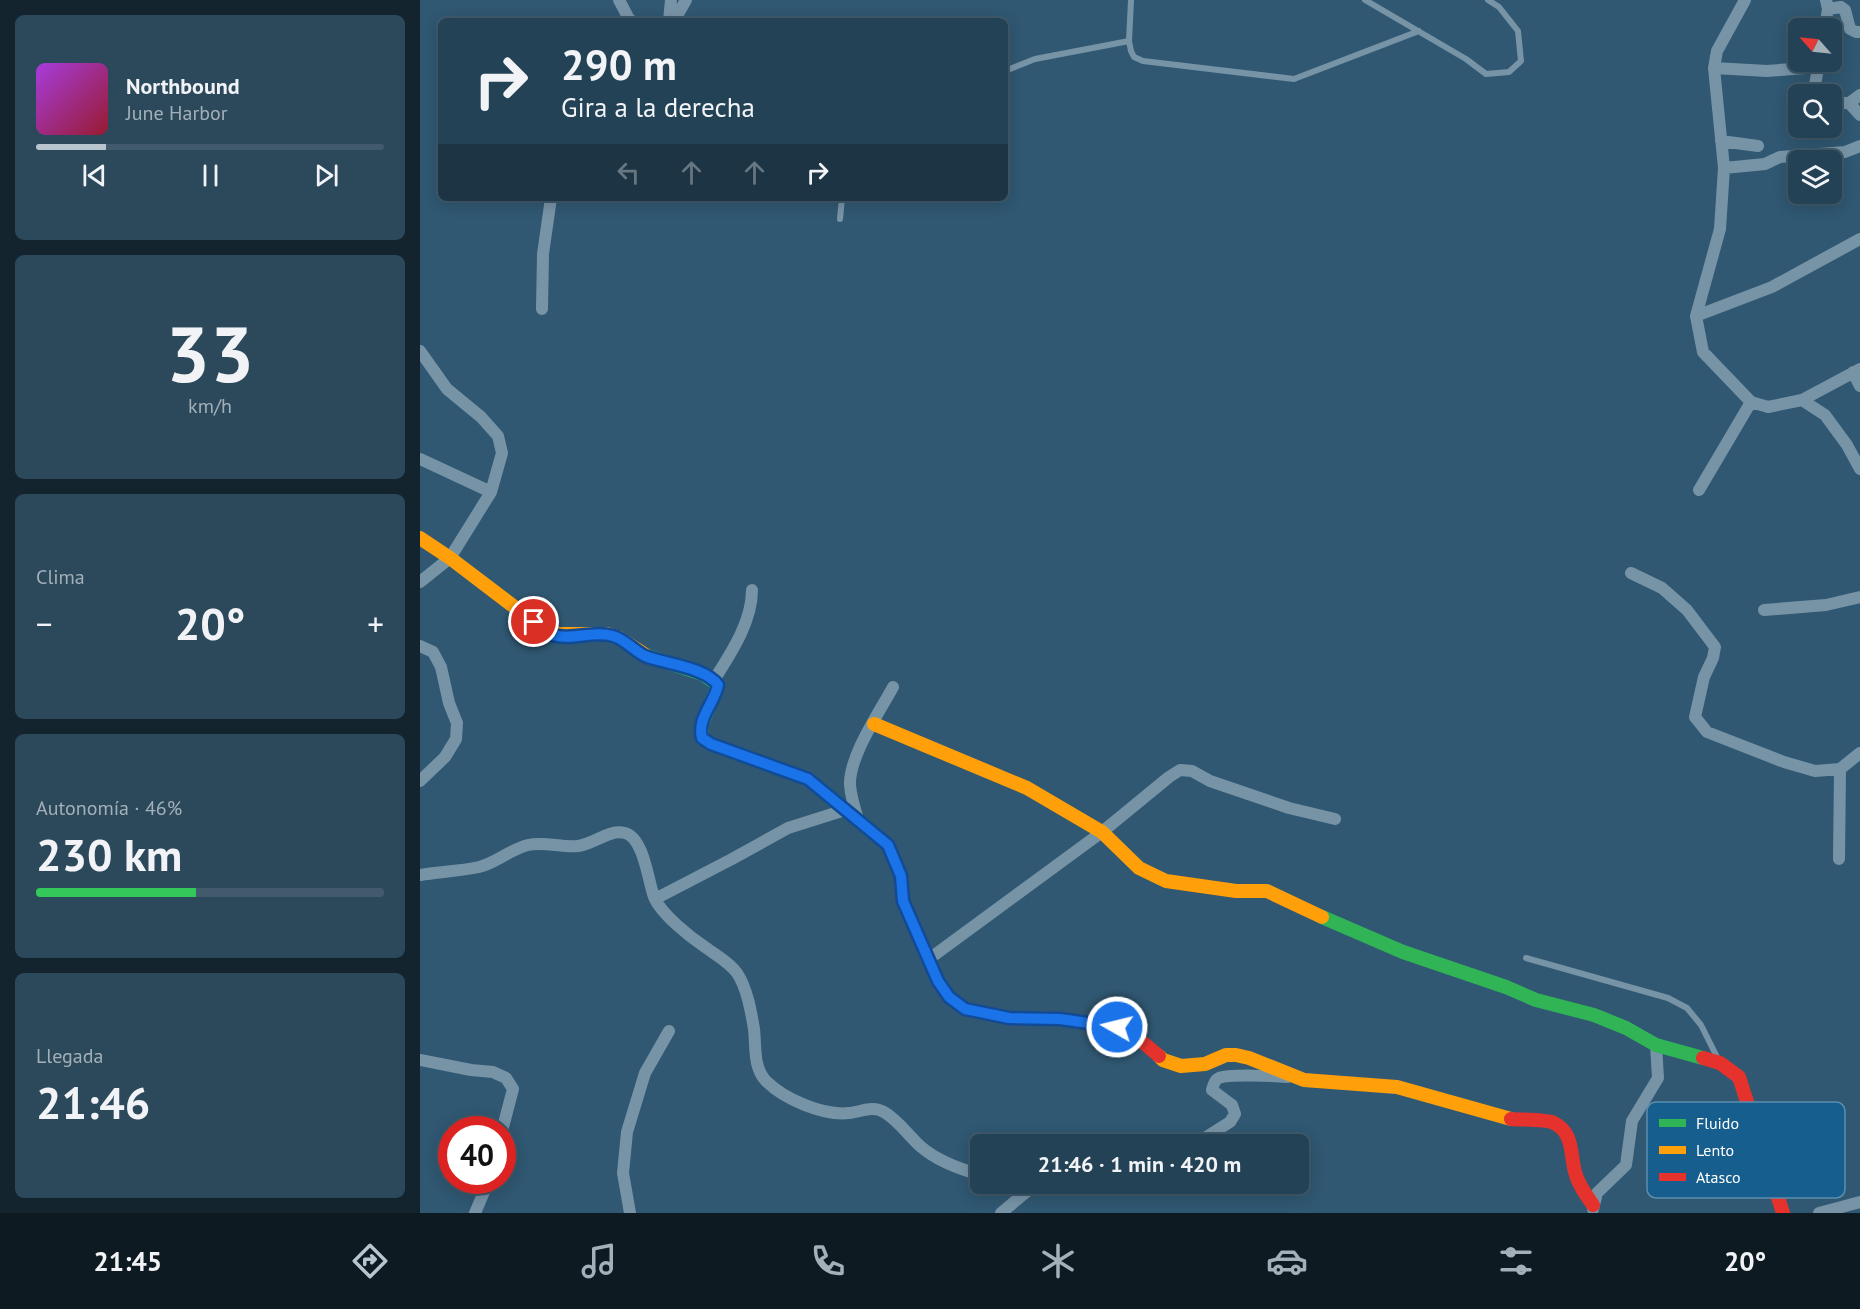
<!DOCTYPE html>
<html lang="es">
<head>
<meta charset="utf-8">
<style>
	body { margin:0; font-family:"PT Sans",sans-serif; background:#2c495c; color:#f1f3f6; height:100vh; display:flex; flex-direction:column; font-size:22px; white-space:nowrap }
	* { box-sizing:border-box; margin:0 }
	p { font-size:20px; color:#a3b0b9 }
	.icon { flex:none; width:33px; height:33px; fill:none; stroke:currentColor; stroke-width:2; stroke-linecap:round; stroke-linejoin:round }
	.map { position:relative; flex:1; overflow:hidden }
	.drawer { display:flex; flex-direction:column; gap:15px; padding:15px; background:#14242f; width:420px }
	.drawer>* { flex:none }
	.guide { position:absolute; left:18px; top:18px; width:570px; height:183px; border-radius:9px; box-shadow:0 3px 15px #0003,0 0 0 2px #415b6c; background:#244256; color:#f1f3f6; overflow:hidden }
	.needle { width:39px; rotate:297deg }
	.fabs { position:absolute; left:1368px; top:18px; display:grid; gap:12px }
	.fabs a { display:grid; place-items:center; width:54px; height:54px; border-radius:9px; background:#244256; box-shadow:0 3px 15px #0003,0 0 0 2px #415b6c; font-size:30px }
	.speed { position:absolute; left:18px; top:1116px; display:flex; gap:12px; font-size:30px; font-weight:700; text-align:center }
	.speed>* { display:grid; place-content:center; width:78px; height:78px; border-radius:50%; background:#244256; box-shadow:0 3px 15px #0003,0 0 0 2px #415b6c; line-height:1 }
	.speed .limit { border:9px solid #d22; background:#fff; color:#111 }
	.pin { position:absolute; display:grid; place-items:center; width:51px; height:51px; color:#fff; margin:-26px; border:3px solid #fff; border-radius:50%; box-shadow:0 2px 6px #0007 }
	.me { position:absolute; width:66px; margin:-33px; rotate:278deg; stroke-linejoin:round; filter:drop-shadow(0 0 4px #0008) }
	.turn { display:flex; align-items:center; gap:21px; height:126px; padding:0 24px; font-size:27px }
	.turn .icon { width:78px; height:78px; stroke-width:2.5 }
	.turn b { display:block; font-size:42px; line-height:51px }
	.lanes { display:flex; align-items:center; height:57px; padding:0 24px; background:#0003; justify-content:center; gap:30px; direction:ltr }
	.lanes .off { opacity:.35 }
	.big { font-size:45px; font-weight:700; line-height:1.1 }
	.drawer .widget { flex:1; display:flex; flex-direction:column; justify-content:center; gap:9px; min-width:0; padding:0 21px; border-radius:9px; background:#2c495c }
	.drawer .dial { align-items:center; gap:0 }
	.dial b { font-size:78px; line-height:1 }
	.song { display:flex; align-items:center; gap:18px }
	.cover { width:72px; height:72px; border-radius:9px; background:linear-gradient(135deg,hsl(280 70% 55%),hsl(350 70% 35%)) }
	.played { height:6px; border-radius:3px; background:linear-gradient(90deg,#b7c5ce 20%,#415b6c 20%) }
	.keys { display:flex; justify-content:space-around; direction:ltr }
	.heat { display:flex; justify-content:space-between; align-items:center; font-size:33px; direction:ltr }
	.charge { height:9px; border-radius:4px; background:linear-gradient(90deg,#34c759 46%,#415b6c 0) }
	.trip { position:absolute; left:550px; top:1134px; width:339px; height:60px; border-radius:9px; background:#244256; box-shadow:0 3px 15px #0003,0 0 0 2px #415b6c; font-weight:700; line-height:60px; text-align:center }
	.tabs { display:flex; height:96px; justify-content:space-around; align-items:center; background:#0e1a22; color:#a3b0b9 }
	.tabs .icon { width:42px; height:42px }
	.tabs .selected { color:#b7c5ce }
	.tabs b { font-size:27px; color:#f1f3f6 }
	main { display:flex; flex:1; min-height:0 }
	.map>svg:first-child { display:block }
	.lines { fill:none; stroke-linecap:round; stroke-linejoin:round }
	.lane { stroke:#7794a6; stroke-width:6 }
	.street { stroke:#7794a6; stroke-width:12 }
	.fast { stroke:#30b455; stroke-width:14 }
	.slow { stroke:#ff9f0a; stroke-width:14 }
	.jam { stroke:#e5322d; stroke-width:14 }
	.route-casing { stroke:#114b97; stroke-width:15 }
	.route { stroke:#1a73e8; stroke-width:10 }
	.key { fill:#155e8d; stroke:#5b8eaf; stroke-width:1.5 }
	.key-label { font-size:16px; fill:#fff }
</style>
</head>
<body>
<main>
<section class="drawer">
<div class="widget">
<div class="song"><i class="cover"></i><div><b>Northbound</b><p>June Harbor</p></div></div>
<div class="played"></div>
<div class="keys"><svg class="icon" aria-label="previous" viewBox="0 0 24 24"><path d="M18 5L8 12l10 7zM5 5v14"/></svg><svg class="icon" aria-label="pause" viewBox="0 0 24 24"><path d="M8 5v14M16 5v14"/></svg><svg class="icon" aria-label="next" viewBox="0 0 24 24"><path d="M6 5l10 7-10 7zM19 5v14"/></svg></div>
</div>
<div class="widget dial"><b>33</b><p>km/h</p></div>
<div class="widget"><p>Clima</p>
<div class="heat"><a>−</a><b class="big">20°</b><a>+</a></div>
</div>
<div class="widget"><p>Autonomía · 46%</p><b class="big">230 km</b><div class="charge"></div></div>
<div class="widget"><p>Llegada</p><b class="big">21:46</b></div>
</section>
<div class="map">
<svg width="1440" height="1213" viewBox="0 0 1440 1213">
	<rect width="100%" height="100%" fill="#305872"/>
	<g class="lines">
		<!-- lane -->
		<path class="lane" d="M945,0l101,59 20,15 23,-2 12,-11 -3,-30 -19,-24 -11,-7
			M709,41l2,10 3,6 9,4 151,18 125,-48
			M585,71l30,-12 94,-18 2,-41
			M420,219l2,-21
			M1106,958l142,40 19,10 14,17 17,34"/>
		<!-- street -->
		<path class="street" d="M199,0l10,19 3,2
			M1325,0l-28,51 -3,17 10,100 -4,61 -24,87 7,36 48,50 17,5 34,-7 58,-31
			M1408,9l13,-2 4,3 5,19 6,3h4
			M249,21l2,-21
			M254,21l12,-21
			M1405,28l3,-19 -2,-9
			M1294,68l53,3 50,-4
			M1398,94l-3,-9 4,-23
			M1412,103h17l11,-8
			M1429,103l11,12
			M1301,141l37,5
			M1304,168l41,-4 15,-7 65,-5 15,-6
			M122,309l1,-55 8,-56
			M1276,316l76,-29 88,-48
			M0,351l27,38 34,28 17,19 4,17 -11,39 -41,66 -30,24
			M1433,372l7,14
			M1382,400l23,15 22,30 13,24
			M0,459l71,33
			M1279,490l52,-88
			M1211,573l31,15 25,22 28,37 -2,11 -9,19 -9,40 12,15 77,30 31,9 25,-2 20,-16
			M1344,610l62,-5 34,-8
			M0,646l13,6 8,15 8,36 8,20 -1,16 -11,18 -25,24
			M294,680c17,-27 38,-58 38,-90
			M439,822c-4,-12 -8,-24 -9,-37 -1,-29 29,-72 43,-98
			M1419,859l1,-90
			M0,875c19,-3 40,-4 59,-8 17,-4 32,-18 49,-22 16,-4 34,3 50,1 16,-2 31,-17 47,-13 19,5 23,48 29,64 7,17 36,40 51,50 12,9 23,14 32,26 10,15 14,38 17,56 2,18 -1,38 12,52 18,18 57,35 83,32 12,-1 23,-8 35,-1 14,8 24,23 36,34 17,15 39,23 61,29
			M235,899l77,-40 56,-31 57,-18
			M509,959l173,-127 67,-55 11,-7 12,1 18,10 79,27 46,11
			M0,1060l51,10 22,2 13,6 7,11 -11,42
			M775,1144l35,-22 5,-8 -3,-9 -20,-15c1,-4 2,-10 7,-12 9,-4 58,-2 69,-1
			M1173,1209l4,-16 29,-28 6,-44 26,-43 -2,-33
			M55,1213l14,-33
			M210,1213l-7,-40 4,-41 18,-59 24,-42
			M581,1213l35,-29
			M1399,1213l41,-11"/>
		<!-- fast -->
		<path class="fast" d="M227,656l56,18 15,11 -16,39v14l9,6 97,35 69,57
			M902,917l81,35 103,35 30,13 58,15 32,13 30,17 47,13"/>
		<!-- slow -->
		<path class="slow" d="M0,538l30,20 100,76h57l12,4 28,18
			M454,724l153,64 75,44 37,36 27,13 70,10h31l55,26
			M739,1056l4,4 18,6 24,-2 21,-9h10l13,3 55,22 93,7 114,32"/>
		<!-- jam -->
		<path class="jam" d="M457,836l11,9 13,31 2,25 35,80 11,16 16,12 44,9 51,1 57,8 17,8 25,21
			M1283,1058l17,5 19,14 44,136
			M1091,1119c10,1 35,0 43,4 20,10 16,31 21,49 3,12 11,23 18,33"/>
	</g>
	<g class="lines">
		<defs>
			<path id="route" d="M114,622c5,4 12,11 19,13 19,6 40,-5 60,1 12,3 21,15 32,20 20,8 60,11 73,29 -4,19 -21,33 -16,53l9,6 97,35 80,66 13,31 2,25 35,80 11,16 16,12 44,9 51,1 57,8"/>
		</defs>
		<!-- route casing -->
		<use href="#route" class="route-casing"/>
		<!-- route -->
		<use href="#route" class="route"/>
	</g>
	<!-- legend -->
	<rect x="1227" y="1102" width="198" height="96" rx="9" class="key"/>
	<rect x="1239" y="1119" width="27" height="8" fill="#30b455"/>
	<rect x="1239" y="1146" width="27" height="8" fill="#ff9f0a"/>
	<rect x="1239" y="1173" width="27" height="8" fill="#e5322d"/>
	<g class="key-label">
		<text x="1276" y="1129">Fluido</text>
		<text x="1276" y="1156">Lento</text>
		<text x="1276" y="1183">Atasco</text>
	</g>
</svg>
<div class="fabs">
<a><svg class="needle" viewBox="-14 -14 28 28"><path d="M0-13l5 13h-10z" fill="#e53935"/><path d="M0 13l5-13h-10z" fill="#a3b0b9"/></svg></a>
<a><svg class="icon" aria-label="search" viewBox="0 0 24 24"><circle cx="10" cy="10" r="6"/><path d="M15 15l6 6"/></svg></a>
<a><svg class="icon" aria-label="layers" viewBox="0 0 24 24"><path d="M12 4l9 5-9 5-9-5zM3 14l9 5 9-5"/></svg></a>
</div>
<div class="speed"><div class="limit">40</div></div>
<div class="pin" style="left:114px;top:622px;background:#d93025"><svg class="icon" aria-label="arrive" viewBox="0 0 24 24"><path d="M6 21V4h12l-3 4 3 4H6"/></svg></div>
<svg class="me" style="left:697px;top:1027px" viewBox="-20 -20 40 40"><circle r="17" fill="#1a73e8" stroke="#fff" stroke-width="3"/><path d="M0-11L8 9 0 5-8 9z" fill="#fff"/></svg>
<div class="trip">21:46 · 1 min · 420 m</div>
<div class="guide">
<div class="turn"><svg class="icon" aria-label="right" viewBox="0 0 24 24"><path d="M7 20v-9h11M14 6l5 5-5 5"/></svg><div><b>290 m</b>Gira a la derecha</div></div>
<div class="lanes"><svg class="icon off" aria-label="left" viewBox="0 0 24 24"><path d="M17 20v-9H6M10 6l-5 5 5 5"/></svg><svg class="icon off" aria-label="ahead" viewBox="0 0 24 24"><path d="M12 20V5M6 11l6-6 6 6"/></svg><svg class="icon off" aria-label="ahead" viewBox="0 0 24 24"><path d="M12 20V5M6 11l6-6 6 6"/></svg><svg class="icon" aria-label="right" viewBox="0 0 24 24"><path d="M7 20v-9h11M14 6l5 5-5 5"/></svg></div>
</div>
</div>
</main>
<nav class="tabs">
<b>21:45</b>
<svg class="icon selected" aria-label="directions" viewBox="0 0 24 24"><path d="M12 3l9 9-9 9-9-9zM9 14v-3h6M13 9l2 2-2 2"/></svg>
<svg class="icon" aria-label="music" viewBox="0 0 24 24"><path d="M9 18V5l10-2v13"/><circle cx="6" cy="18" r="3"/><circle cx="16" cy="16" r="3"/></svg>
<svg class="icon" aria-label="phone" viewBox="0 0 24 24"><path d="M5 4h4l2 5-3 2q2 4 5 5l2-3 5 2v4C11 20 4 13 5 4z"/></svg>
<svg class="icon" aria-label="climate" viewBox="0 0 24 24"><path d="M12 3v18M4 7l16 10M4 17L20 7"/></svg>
<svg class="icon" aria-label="car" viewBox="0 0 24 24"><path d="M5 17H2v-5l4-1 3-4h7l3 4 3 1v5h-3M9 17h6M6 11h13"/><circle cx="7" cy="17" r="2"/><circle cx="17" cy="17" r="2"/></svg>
<svg class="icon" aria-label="filters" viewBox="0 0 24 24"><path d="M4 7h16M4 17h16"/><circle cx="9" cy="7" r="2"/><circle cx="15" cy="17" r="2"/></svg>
<b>20°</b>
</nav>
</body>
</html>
